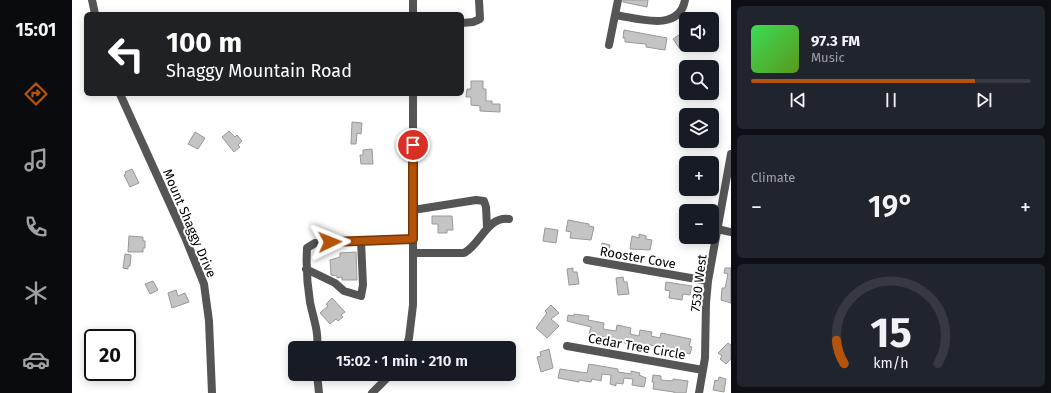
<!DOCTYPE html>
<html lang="en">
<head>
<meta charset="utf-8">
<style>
	body { margin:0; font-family:"Fira Sans",sans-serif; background:#20242c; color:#f1f3f6; height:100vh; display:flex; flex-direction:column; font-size:15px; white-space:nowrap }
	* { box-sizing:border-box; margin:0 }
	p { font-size:13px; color:#9ea1a6 }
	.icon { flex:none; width:22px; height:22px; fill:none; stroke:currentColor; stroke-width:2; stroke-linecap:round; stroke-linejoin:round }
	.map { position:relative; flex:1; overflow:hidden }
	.sheet { display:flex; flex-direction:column; gap:6px; padding:6px; background:#0d0f14; width:320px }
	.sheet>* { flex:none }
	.top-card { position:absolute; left:12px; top:12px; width:380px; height:84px; border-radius:6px; box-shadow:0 2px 10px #0003; background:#202124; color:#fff; overflow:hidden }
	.controls { position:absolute; left:607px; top:12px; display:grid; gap:8px }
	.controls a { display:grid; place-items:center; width:40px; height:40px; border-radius:6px; background:#171b24; box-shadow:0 2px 10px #0003; font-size:20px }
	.speed { position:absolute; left:12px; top:329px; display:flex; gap:8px; font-size:20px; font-weight:700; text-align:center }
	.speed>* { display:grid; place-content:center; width:52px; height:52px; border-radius:50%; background:#171b24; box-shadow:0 2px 10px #0003; line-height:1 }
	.speed .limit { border:2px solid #111; border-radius:6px; background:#fff; color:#111 }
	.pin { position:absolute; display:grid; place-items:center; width:34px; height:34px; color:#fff; margin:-17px; border:2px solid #fff; border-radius:50%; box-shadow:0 1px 4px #0007 }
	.me { position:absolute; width:44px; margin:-22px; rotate:88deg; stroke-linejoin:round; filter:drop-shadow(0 0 3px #0008) }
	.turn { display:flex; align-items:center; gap:14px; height:84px; padding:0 16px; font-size:18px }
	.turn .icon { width:52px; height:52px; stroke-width:2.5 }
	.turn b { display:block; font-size:28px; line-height:34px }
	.big { font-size:30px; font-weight:600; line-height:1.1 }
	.sheet .tile { flex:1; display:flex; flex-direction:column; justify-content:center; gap:6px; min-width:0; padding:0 14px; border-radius:6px; background:#20242c }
	.sheet .dial { align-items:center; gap:0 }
	.dial svg { height:104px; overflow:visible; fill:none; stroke:#363941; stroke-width:7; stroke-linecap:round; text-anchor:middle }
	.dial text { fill:#f1f3f6; stroke:none }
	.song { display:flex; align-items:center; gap:12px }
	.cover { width:48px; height:48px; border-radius:6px; background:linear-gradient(135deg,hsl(130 70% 55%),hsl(90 70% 35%)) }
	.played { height:4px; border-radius:2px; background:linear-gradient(90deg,#b45309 80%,#363941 80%) }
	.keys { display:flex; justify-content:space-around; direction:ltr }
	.heat { display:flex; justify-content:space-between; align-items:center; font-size:22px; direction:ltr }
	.trip { position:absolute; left:216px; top:341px; width:228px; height:40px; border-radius:6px; background:#171b24; box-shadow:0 2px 10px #0003; font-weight:600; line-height:40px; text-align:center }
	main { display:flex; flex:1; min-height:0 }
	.tabs { display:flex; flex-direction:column; width:72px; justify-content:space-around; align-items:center; background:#090b0e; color:#9ea1a6 }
	.tabs .icon { width:28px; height:28px }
	.tabs .selected { color:#b45309 }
	.tabs b { font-size:18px; color:#f1f3f6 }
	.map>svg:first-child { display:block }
	.building { fill:#c4c4c4; stroke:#999 }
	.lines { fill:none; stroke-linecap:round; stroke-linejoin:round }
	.minor { stroke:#555; stroke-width:8 }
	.route-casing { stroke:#753606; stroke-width:10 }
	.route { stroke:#b45309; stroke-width:7 }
	.labels { text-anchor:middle; stroke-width:4; stroke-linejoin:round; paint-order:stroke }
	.street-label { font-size:13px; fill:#000; stroke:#fff }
</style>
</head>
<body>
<main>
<nav class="tabs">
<b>15:01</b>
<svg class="icon selected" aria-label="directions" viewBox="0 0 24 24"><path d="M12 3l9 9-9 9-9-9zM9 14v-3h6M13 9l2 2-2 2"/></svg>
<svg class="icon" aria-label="music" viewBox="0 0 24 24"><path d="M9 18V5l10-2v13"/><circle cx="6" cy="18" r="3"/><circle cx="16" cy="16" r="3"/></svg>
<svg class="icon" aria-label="phone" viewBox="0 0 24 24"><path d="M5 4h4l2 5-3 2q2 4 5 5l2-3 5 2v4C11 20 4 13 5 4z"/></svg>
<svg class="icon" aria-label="climate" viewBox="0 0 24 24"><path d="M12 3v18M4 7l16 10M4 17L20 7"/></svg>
<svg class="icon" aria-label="car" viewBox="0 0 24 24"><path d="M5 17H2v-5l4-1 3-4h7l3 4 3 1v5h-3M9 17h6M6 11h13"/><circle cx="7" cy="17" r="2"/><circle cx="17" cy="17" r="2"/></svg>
</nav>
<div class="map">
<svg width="659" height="393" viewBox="0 0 659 393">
	<rect width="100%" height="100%" fill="#fff"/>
	<!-- building -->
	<path class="building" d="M551,0h25l-1,7 -24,-5z
		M552,30l43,8 -2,12 -19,-3v-3l-21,-2v-4h-2z
		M614,30v15l-6,4 -7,-10z
		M399,81h12v8h3v12h6v3h8v8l-20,-1v-5l-9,-1v-8h-5l1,-8h4z
		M280,122l10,1 -1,11 -4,-1 -1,11h-5z
		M157,131l6,6 2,-2 5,6 -4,4 2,2 -6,5 -12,-15z
		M123,132l10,6 -7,11 -10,-5z
		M300,149l1,15h-12l-1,-9h3v-5z
		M60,169l7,14 -9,4 -6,-12 2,-1 -1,-2z
		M360,216h20l1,14h-6v3h-9v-9h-6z
		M496,220l21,4v2l5,1 -3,13 -21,-2 1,-6 -5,-1z
		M473,228l13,2 -2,13 -13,-2z
		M567,234l7,2v3l6,1 -2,10 -20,-1 2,-13 7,2z
		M57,236l14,1v4h2v7h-2v4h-15z
		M530,243l8,2 -2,9 -8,-2z
		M284,252l1,28h-15v-3l-5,1v-2l-6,-1 -1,-15 10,-3v-4z
		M53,254l6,1 -1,11h-2v3l-5,-1z
		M501,268v4h4l2,12 -10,1 -2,-16z
		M653,268h6v35l-10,-3 1,-12h3l3,-14 -4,-1z
		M551,277l1,5h3l2,12 -11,1 -2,-17z
		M81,281l5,9 -8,4 -5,-10z
		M594,282l26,4 -2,9 -7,-1 -1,6 -13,-2 1,-7 -5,-1z
		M104,290l2,6 7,-3 4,9 -17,6 -4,-15z
		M260,298l13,14 -4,3 2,2 -5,4 -2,-2 -6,5 -10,-11 8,-7 -2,-2z
		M479,305l8,8 -8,6 8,7 -12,12 -11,-10 11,-15 -2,-2z
		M502,314l15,2 -1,4 16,3 -1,6 13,2 1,-6 14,3 -1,6 9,2 1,-6 12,2 -1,4 9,2 1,-5 30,6 -2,7 3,1 -2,7 -40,-9 -9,1 -21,-4 1,-2 -32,-6 2,-7 -24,-6 1,-6 6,1z
		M656,343l3,2v14l-5,5 -6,-5 2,-3 -4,-3z
		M477,349l4,19 -12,4 -4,-15 4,-1 -1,-4z
		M517,364l29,5v3l13,2v-3l9,2 -1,2 7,3 -2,9 -12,-2 1,-6 -9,-1 -1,6 -7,-1v3l-6,-2 1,-9 -9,-1 -1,7 -9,-2 -1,3 -12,-2v2l-21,-4 2,-9 27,4z
		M581,375l8,1v4l12,1v-2l15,2 -2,12h-12v-1l-21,-3 1,-7h-2z
		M647,377l7,2 -2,13 -11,-2 2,-10 3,1z"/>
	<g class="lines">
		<!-- minor -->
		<path class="minor" d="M20,0l3,14
			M341,0v14
			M543,15c22,3 64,18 70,-15
			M390,23l11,-1 7,-3 -1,-19
			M537,45l9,-45
			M48,94l65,143 19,47 5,37 3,72
			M341,210l63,-10 8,1 2,6 1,20
			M645,229l14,3
			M341,253h51c17,-9 23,-37 45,-34
			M515,260l121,21
			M234,269l29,14 9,8 17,5 2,-11 -2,-44
			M495,346l136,24
			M245,348c2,-17 -4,-30 -7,-46 -3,-18 -4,-36 -3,-54l8,-5 98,-4
			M334,348l3,-10 4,-33v-211
			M245,374l2,19
			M300,393l19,-19
			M627,393l6,-35 1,-55 2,-22 23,-127"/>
	</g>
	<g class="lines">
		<defs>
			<path id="route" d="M258,242l83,-3v-94"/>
		</defs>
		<!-- route casing -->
		<use href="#route" class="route-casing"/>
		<!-- route -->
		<use href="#route" class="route"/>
	</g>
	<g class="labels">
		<!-- street labels -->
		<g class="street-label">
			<text transform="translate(118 223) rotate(67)" y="5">Mount Shaggy Drive</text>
			<text transform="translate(566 257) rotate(10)" y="5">Rooster Cove</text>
			<text transform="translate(626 283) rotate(-83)" y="5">7530 West</text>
			<text transform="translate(565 346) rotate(10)" y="5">Cedar Tree Circle</text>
		</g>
	</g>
</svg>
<div class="controls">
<a><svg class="icon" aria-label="sound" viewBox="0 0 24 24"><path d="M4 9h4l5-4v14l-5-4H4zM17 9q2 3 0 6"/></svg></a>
<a><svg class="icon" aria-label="search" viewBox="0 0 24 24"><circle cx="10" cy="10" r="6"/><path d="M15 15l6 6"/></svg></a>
<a><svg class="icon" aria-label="layers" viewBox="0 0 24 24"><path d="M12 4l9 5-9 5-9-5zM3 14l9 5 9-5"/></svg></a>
<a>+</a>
<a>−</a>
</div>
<div class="speed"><div class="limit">20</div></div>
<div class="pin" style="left:341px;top:145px;background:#d93025"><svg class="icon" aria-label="arrive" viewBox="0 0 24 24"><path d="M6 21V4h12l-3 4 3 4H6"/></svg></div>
<svg class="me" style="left:258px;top:242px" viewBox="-20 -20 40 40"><path d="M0-17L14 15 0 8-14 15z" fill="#b45309" stroke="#fff" stroke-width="4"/></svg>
<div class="trip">15:02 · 1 min · 210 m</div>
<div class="top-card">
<div class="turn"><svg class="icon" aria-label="left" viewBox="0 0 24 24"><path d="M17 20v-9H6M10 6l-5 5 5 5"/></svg><div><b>100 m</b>Shaggy Mountain Road</div></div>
</div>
</div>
<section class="sheet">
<div class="tile">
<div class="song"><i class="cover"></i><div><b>97.3 FM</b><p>Music</p></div></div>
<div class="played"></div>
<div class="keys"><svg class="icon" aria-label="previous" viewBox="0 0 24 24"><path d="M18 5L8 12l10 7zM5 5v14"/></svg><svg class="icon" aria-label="pause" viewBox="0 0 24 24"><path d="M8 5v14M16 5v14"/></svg><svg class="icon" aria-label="next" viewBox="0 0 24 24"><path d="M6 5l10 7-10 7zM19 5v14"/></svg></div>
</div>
<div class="tile"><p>Climate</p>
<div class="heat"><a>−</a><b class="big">19°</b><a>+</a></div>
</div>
<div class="tile dial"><svg viewBox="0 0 100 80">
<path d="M14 69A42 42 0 1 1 86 69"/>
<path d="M14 69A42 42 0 0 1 8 51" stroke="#b45309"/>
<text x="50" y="56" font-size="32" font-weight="700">15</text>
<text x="50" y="72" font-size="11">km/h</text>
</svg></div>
</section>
</main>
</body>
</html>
